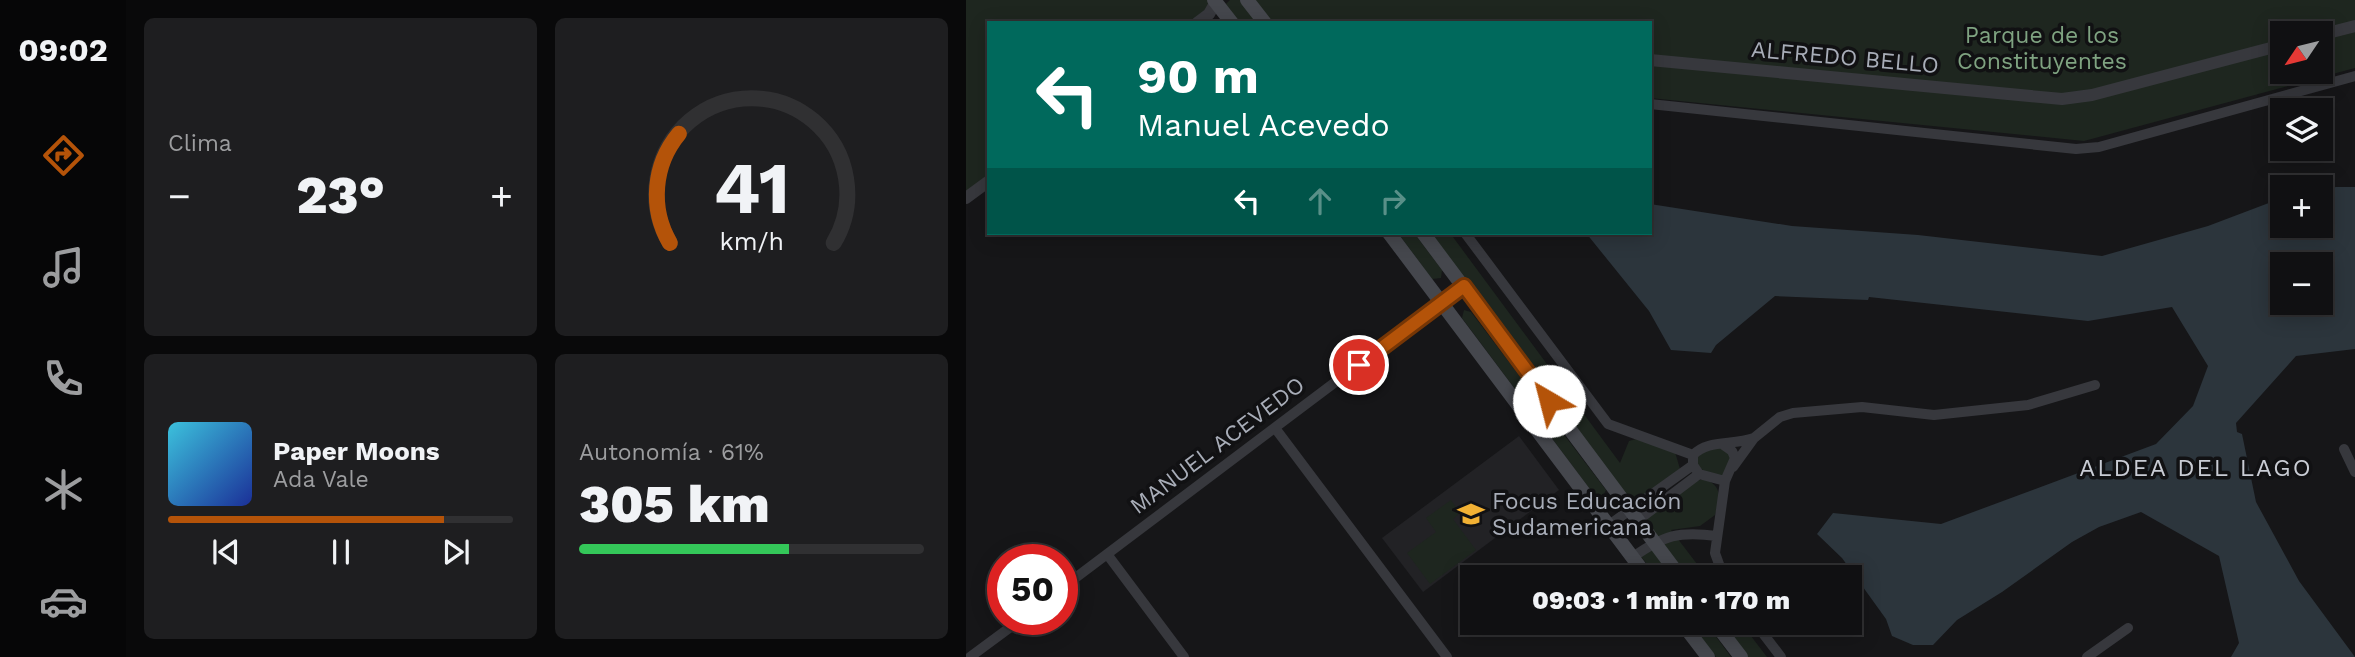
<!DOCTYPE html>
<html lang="es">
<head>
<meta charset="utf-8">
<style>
	body { margin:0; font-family:"Work Sans",sans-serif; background:#1e1e20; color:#f1f3f6; height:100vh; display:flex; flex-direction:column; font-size:26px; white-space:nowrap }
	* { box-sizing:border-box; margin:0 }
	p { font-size:23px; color:#9c9d9f }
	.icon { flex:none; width:38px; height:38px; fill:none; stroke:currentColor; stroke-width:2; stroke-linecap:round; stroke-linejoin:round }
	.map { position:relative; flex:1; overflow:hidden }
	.side { display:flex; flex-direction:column; gap:18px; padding:18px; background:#09090a; width:840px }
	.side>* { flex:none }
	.guide { position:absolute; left:21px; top:21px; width:665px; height:214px; border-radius:0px; box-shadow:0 4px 18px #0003,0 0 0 2px #303032; background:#00695c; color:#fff; overflow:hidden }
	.needle { width:46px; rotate:235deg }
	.fabs { position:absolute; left:1304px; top:21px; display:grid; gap:14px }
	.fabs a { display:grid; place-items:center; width:63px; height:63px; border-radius:0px; background:#101012; box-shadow:0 4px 18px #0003,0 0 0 2px #303032; font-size:35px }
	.speed { position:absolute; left:21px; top:544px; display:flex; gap:14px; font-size:35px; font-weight:700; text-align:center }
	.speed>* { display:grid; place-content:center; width:91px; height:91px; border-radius:50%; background:#101012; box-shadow:0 4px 18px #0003,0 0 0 2px #303032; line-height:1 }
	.speed .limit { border:10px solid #d22; background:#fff; color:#111 }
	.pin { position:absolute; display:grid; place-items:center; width:60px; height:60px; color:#fff; margin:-30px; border:4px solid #fff; border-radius:50%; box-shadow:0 2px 7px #0007 }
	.me { position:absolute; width:77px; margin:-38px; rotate:323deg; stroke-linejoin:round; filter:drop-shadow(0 0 5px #0008) }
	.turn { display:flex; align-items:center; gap:24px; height:147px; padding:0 35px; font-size:32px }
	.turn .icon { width:91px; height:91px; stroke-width:2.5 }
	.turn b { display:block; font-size:49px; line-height:60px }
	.lanes { display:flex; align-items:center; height:66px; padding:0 35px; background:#0003; justify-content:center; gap:35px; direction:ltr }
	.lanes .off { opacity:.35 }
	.big { font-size:52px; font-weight:800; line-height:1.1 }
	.side .widget { flex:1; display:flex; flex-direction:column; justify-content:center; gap:10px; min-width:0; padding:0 24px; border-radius:10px; background:#1e1e20 }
	.side .dial { align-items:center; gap:0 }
	.dial svg { height:182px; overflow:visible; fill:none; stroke:#303032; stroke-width:7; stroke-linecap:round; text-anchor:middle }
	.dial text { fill:#f1f3f6; stroke:none }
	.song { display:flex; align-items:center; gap:21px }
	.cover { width:84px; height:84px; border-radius:10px; background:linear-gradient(135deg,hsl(190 70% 55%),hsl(230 70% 35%)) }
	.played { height:7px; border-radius:4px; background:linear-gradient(90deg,#b45309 80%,#303032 80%) }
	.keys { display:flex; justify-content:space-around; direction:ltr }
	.heat { display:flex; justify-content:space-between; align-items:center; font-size:38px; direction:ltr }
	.charge { height:10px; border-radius:5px; background:linear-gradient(90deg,#34c759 61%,#303032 0) }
	.side .tiles { flex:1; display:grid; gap:18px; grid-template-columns:repeat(2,1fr) }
	.trip { position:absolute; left:494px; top:565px; width:402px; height:70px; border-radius:0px; background:#101012; box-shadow:0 4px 18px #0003,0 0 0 2px #303032; font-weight:800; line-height:70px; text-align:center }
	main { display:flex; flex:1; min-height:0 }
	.menu { display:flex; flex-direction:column; width:126px; justify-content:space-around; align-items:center; background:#060607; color:#9c9d9f }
	.menu .icon { width:49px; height:49px }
	.menu .active { color:#b45309 }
	.menu b { font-size:32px; color:#f1f3f6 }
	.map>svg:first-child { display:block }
	.built { fill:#222225 }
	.green { fill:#1e261f; fill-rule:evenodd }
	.water { fill:#2c353c; fill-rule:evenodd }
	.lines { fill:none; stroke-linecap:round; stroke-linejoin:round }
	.minor { stroke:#37383d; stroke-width:10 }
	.tertiary { stroke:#37383d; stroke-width:12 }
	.secondary { stroke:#45474d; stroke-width:14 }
	.route-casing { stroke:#753606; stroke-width:18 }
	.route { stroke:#b45309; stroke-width:12 }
	.labels { text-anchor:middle; stroke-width:7; stroke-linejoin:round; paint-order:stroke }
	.park-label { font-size:23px; fill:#7fa381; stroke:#111113 }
	.street-label { font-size:23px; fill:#a8adb8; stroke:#111113 }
	.poi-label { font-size:23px; fill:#a8adb8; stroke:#111113; text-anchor:start }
	.neighbourhood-label { font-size:24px; letter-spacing:2px; fill:#c9ccd4; stroke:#111113 }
</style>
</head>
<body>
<main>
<nav class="menu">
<b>09:02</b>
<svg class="icon active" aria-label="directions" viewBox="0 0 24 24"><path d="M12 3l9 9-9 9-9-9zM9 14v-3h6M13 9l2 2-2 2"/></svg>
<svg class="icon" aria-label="music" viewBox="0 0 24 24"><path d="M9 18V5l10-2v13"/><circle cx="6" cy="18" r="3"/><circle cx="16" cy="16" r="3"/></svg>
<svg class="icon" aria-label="phone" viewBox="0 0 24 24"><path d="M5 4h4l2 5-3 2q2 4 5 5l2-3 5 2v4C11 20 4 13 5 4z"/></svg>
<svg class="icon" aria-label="climate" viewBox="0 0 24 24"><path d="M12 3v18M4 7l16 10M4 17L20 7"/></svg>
<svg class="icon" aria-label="car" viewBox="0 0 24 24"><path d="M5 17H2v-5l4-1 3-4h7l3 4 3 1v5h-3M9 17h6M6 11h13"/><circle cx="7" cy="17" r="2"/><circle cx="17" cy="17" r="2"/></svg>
</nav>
<section class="side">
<div class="tiles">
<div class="widget"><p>Clima</p>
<div class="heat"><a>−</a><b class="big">23°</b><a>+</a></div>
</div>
<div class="widget dial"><svg viewBox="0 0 100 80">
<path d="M14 69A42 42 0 1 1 86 69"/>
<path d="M14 69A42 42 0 0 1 18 21" stroke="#b45309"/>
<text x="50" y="56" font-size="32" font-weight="700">41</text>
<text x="50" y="72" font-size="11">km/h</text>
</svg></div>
<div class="widget">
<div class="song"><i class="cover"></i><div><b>Paper Moons</b><p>Ada Vale</p></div></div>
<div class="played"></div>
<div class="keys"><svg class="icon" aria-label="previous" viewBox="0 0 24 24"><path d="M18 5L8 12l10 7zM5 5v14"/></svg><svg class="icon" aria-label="pause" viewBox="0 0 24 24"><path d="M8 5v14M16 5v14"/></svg><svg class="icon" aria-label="next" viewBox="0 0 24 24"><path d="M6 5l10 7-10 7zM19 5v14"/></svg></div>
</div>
<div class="widget"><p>Autonomía · 61%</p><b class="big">305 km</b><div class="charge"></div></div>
</div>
</section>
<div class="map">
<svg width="1389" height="657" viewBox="0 0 1389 657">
	<rect width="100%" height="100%" fill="#161618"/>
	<!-- built -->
	<path class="built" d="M553,436l40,54 -136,102 -41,-54z"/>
	<!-- green -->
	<path class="green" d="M0,0h251l-20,23h-208v158l-23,17z
		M264,0h1125v68l-271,73 -434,-43v-75h-411l-13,-19zM1316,33h38v39h-38z
		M432,233h16l28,37 -1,8 -9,1z
		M457,233h27l170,230 9,-22 7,-2 39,13 5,17 -26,20 12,17c11,-7 29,-36 46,-23 11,8 6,21 3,32l-15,11 -29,4 36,47h-26z
		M498,310l7,2 135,178 -4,8 -10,-6 -130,-174z
		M742,445l24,6 -7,30 -32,-16 6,-16z
		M485,500l9,13 -7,6 23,31 -46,34 -23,-31 29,-21 -10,-14z
		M683,546l23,31h-15l-18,-23z
		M724,623h16l25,34h-15z
		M749,623h26l26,34h-26z"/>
	<!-- water -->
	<path class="water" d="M1370,187h19v162l-59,7 -60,67 1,9 5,2 14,68 43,79 56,76h-124l8,-14 -20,-87 -78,-44 -42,15 -27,15 -70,50 -45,28 -24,25h-20l-21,-9 -6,-17 -44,-61 -25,-24 16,-21 108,11 215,-80 37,-38 15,-40 -36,-59 -84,14 -219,-24 -1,3 -93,-4 -59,49 -5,8 -40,-3 -22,-39 -63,-78h64v-29l142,22 126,9 184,21 106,-30 74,-28v28h38l1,-36zM1316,264h38v39h-38z"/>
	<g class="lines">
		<!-- minor -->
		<path class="minor" d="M684,104l426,45 23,-2 256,-71
			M499,233l143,191 85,31
			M309,428l172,229
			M788,438l26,-21 13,-4 69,-6 72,8 94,-10 67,-20
			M756,444l10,7 3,7 -10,23 -26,-7 -6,-9v-10c15,-16 39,-9 61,-17l-21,29
			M1378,449l11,23
			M643,525l84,-60
			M651,536l82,-62
			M141,554l77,103
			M667,557c31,-22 46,-26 84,-21
			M758,578l-9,-25 10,-72
			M96,588l401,-302
			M789,623l26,34
			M4,657l50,-37
			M1121,657l41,-29"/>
		<!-- tertiary -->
		<path class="tertiary" d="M231,23l12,-9 8,-14
			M1354,35l35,-9
			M684,60l412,39 30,-4 190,-50
			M0,198l23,-17"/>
		<!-- secondary -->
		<path class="secondary" d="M248,0l18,23
			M281,0l18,23
			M423,233l259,345
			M457,233l258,345
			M716,623l26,34
			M749,623l26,34"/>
	</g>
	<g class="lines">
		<defs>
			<path id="route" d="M393,365l105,-79 85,115"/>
		</defs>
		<!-- route casing -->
		<use href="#route" class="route-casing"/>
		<!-- route -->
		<use href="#route" class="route"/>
	</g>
	<!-- icons -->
	<defs>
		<symbol id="university-bare" viewBox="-9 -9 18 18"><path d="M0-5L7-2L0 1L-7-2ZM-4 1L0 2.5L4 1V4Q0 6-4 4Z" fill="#f2b134" stroke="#111113" stroke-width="2.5" paint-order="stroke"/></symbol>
	</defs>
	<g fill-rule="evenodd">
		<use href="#university-bare" x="486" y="495" width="38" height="38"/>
	</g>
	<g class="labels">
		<!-- park labels -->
		<g class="park-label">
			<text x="1076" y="43">Parque de los<tspan x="1076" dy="26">Constituyentes</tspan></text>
		</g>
		<!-- street labels -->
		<g class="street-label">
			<text transform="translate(879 57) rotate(5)" y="8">ALFREDO BELLO</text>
			<text transform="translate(251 445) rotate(-37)" y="8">MANUEL ACEVEDO</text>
		</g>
		<!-- poi labels -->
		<g class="poi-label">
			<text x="526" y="509">Focus Educación<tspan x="526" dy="26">Sudamericana</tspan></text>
		</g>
		<!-- neighbourhood labels -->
		<g class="neighbourhood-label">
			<text x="1230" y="476">ALDEA DEL LAGO</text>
		</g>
	</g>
</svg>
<div class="fabs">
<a><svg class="needle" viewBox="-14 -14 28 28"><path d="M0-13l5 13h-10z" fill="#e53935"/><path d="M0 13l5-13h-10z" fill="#9c9d9f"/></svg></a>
<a><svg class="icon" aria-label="layers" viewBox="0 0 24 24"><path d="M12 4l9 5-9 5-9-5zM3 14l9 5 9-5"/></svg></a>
<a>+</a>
<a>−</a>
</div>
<div class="speed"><div class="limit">50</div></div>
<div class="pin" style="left:393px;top:365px;background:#d93025"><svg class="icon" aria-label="arrive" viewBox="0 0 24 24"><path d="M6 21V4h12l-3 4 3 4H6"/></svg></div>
<svg class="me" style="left:583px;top:401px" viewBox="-20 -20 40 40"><circle r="19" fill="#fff"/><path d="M0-13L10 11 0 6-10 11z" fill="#b45309"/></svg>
<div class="trip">09:03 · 1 min · 170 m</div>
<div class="guide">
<div class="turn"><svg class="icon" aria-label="left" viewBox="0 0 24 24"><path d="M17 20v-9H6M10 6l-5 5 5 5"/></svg><div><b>90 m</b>Manuel Acevedo</div></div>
<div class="lanes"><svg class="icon" aria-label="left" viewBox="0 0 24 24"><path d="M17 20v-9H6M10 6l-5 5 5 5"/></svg><svg class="icon off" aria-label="ahead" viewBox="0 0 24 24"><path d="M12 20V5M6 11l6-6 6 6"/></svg><svg class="icon off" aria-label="right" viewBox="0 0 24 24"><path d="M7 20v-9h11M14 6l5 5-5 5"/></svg></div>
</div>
</div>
</main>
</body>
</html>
